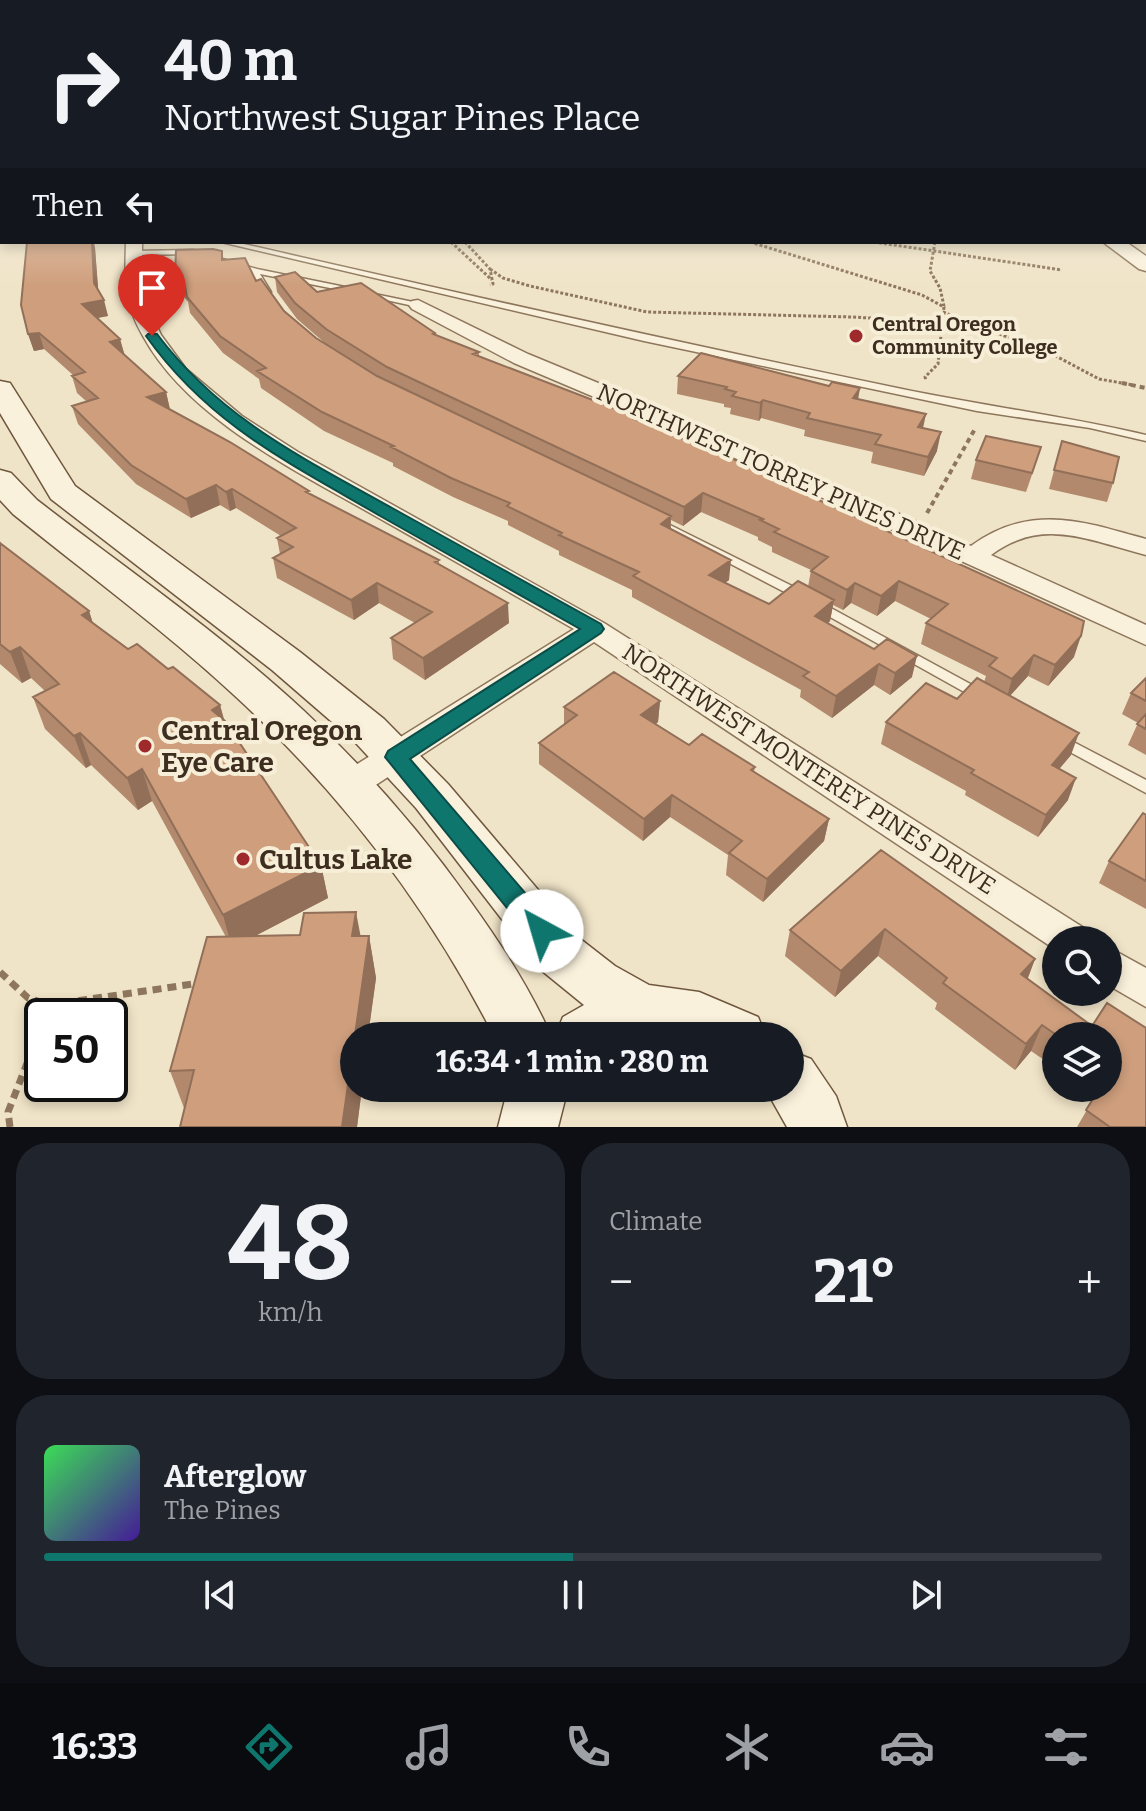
<!DOCTYPE html>
<html lang="en">
<head>
<meta charset="utf-8">
<style>
	body { margin:0; font-family:Bitter,serif; background:#20242c; color:#f1f3f6; height:100vh; display:flex; flex-direction:column; font-size:30px; white-space:nowrap }
	* { box-sizing:border-box; margin:0 }
	p { font-size:26px; color:#9ea1a6 }
	.icon { flex:none; width:44px; height:44px; fill:none; stroke:currentColor; stroke-width:2; stroke-linecap:round; stroke-linejoin:round }
	.map { position:relative; height:1127px; overflow:hidden }
	.drawer { display:flex; flex-direction:column; gap:16px; padding:16px; background:#0d0f14; flex:1 }
	.drawer>* { flex:none }
	.guide { position:absolute; left:0px; top:0px; width:1146px; height:244px; box-shadow:0 4px 12px #0003; background:#171b24; color:#f1f3f6; overflow:hidden }
	.buttons { position:absolute; left:1042px; top:926px; display:grid; gap:16px }
	.buttons a { display:grid; place-items:center; width:80px; height:80px; border-radius:50%; background:#171b24; box-shadow:0 4px 12px #0003; font-size:40px }
	.speed { position:absolute; left:24px; top:998px; display:flex; gap:16px; font-size:40px; font-weight:700; text-align:center }
	.speed>* { display:grid; place-content:center; width:104px; height:104px; border-radius:50%; background:#171b24; box-shadow:0 4px 12px #0003; line-height:1 }
	.speed .limit { border:4px solid #111; border-radius:12px; background:#fff; color:#111 }
	.pin { position:absolute; display:grid; place-items:center; width:68px; height:68px; color:#fff; margin:-82px -34px; border-radius:50% 50% 50% 0; rotate:-45deg; box-shadow:0 0 8px #0007 }
	.pin .icon { rotate:45deg }
	.me { position:absolute; width:88px; margin:-44px; rotate:321deg; stroke-linejoin:round; filter:drop-shadow(0 0 6px #0008) }
	.turn { display:flex; align-items:center; gap:28px; height:168px; padding:0 32px; font-size:36px }
	.turn .icon { width:104px; height:104px; stroke-width:2.5 }
	.turn b { display:block; font-size:56px; line-height:68px }
	.then { display:flex; align-items:center; height:76px; padding:0 32px; background:#0003; gap:16px; font-size:30px }
	.big { font-size:60px; font-weight:700; line-height:1.1 }
	.drawer .card { flex:1; display:flex; flex-direction:column; justify-content:center; gap:12px; min-width:0; padding:0 28px; border-radius:32px; background:#20242c }
	.drawer .dial { align-items:center; gap:0 }
	.dial b { font-size:104px; line-height:1 }
	.song { display:flex; align-items:center; gap:24px }
	.cover { width:96px; height:96px; border-radius:12px; background:linear-gradient(135deg,hsl(130 70% 55%),hsl(260 70% 35%)) }
	.played { height:8px; border-radius:4px; background:linear-gradient(90deg,#0f766e 50%,#363941 50%) }
	.keys { display:flex; justify-content:space-around; direction:ltr }
	.heat { display:flex; justify-content:space-between; align-items:center; font-size:44px; direction:ltr }
	.drawer .tiles { flex:1; display:grid; gap:16px; grid-template-columns:1fr 1fr }
	.card:last-child { grid-column:span 2 }
	.trip { position:absolute; left:340px; top:1022px; width:464px; height:80px; border-radius:40px; background:#171b24; box-shadow:0 4px 12px #0003; font-weight:700; line-height:80px; text-align:center }
	.dock { display:flex; height:128px; justify-content:space-around; align-items:center; background:#090b0e; color:#9ea1a6 }
	.dock .icon { width:56px; height:56px }
	.dock .selected { color:#0f766e }
	.dock b { font-size:36px; color:#f1f3f6 }
	.map>svg:first-child { display:block }
	.lines { fill:none; stroke-linecap:round; stroke-linejoin:round }
	.service-casing { stroke:#8d765c; stroke-width:3 }
	.minor-casing { stroke:#8d765c; stroke-width:3 }
	.tertiary-casing { stroke:#8d765c; stroke-width:3 }
	.secondary-casing { stroke:#6f573f; stroke-width:3 }
	.path-far2 { stroke:#8d765c; stroke-width:3; stroke-dasharray:3 2; stroke-linecap:butt }
	.path-far1 { stroke:#8d765c; stroke-width:4; stroke-dasharray:5 4; stroke-linecap:butt }
	.path { stroke:#8d765c; stroke-width:7; stroke-dasharray:9 6; stroke-linecap:butt }
	.service { fill:#faf1dc; fill-rule:evenodd }
	.minor { fill:#faf1dc; fill-rule:evenodd }
	.tertiary { fill:#faf1dc; fill-rule:evenodd }
	.secondary { fill:#faf1dc; fill-rule:evenodd }
	.wall { fill:#b2896c; fill-rule:evenodd }
	.shaded-wall { fill:#916f58 }
	.building { fill:#cf9f7d; stroke:#916f58; stroke-width:2 }
	.route { fill:#0f766e; stroke:#0a4d48; stroke-width:2 }
	.poi-dot { fill:#9e2a2b; stroke:#f7eed8; stroke-width:3 }
	.labels { text-anchor:middle; stroke-width:8; stroke-linejoin:round; paint-order:stroke }
	.far-poi-label { font-size:20px; font-weight:bold; fill:#3d2e20; stroke:#f7eed8; text-anchor:start }
	.street-label { font-size:24px; fill:#3d2e20; stroke:#f7eed8 }
	.near-poi-label { font-size:28px; font-weight:bold; fill:#3d2e20; stroke:#f7eed8; text-anchor:start }
</style>
</head>
<body>
<div class="map">
<svg width="1146" height="1127" viewBox="0 0 1146 1127">
	<rect width="100%" height="100%" fill="#f0e4c8"/>
	<g class="lines">
		<defs>
			<path id="service" d="M0,190l2,1v4l-2,-1z
				M221,242h14c222,51 444,101 667,147 82,17 163,27 244,46v6l-56,-13 -113,-17 -333,-70z
				M191,250h3v4l-60,1 -4,-2 4,-2z
				M206,254l51,15 93,19 4,2 -4,2 -90,-18 11,18 -4,2h-3l-14,-23 -44,-13z
				M365,292l53,11 4,2 -4,2 -50,-11 -4,-2z
				M658,519l148,74 2,3 -2,3h-8l-144,-75 -2,-2z
				M818,601l167,91 2,3 -2,3h-10l-161,-90 -2,-3 2,-3z
				M1062,736l84,44v13l-89,-48 -2,-4 2,-4z"/>
			<path id="minor" d="M126,242h16v50l19,43 25,34 56,47 56,36 306,171 480,305 6,12h-34v10l-462,-308 -232,152 -12,3 -12,-3 -5,-9 5,-9 236,-147c-66,-37 -131,-75 -197,-112 -80,-46 -188,-97 -234,-181 -20,-35 -18,-56 -17,-94z
				M418,300l110,54 179,74 264,118c59,-43 111,-25 175,-7v16c-56,-14 -103,-39 -155,0l155,70v20l-455,-207 -177,-75 -102,-54 -3,-4 3,-4z
				M1108,947l38,21v39l-38,-22z"/>
			<path id="tertiary" d="M1103,242h23l20,14v15l-7,-2z"/>
			<path id="secondary" d="M0,381l10,2 65,103 225,166 84,67 64,65 131,154 36,28 34,19 50,7 59,25 8,19h-211l8,-19 21,-12 -43,-35 -125,-162 -62,-67 -82,-71 -221,-171 -51,-86z
				M0,470l11,3 26,27c89,69 183,133 266,210 62,58 118,122 167,191 31,43 60,87 81,135h-57c-65,-128 -154,-244 -260,-341 -70,-65 -147,-121 -221,-181l-13,-14z
				M790,1051l21,8 25,37 11,31h-60l-22,-39h25z
				M508,1088h60l-10,39h-60z"/>
		</defs>
		<!-- service casing -->
		<use href="#service" class="service-casing"/>
		<!-- minor casing -->
		<use href="#minor" class="minor-casing"/>
		<!-- tertiary casing -->
		<use href="#tertiary" class="tertiary-casing"/>
		<!-- secondary casing -->
		<use href="#secondary" class="secondary-casing"/>
		<!-- path-far2 -->
		<path class="path-far2" d="M451,242l41,38
			M465,242l25,27 3,15 -3,1
			M750,242l172,53 22,12 -6,57 -13,13 1,3
			M874,242l188,28
			M935,242l-5,29 10,17 4,18
			M490,269l13,9 27,8 117,26 205,5 120,7
			M943,312l111,43 45,24 34,6"/>
		<!-- path-far1 -->
		<path class="path-far1" d="M1122,383l24,5
			M927,513l48,-84"/>
		<!-- path -->
		<path class="path" d="M0,972l28,26 21,7 151,-22
			M45,1016l4,-11
			M10,1127l-2,-15 34,-87"/>
		<!-- service -->
		<use href="#service" class="service"/>
		<!-- minor -->
		<use href="#minor" class="minor"/>
		<!-- tertiary -->
		<use href="#tertiary" class="tertiary"/>
		<!-- secondary -->
		<use href="#secondary" class="secondary"/>
	</g>
	<!-- wall -->
	<path class="wall" d="M95,248l3,42 10,26 -11,2 23,21 4,16 42,37 4,17 139,82v2l130,67v4l70,59 -84,57 -32,-21 -2,-21 24,-15 -36,-20 -25,17 -77,-42 -4,-20 7,-4 -3,-16 4,-2 -45,-28 -6,3 -10,-6 -29,13 -55,-34 -58,-60 -6,-18 14,-5 -9,-8 -5,-17 1,-1 -29,-26 -10,2 -6,-17z
		M222,251l1,9 33,21 28,30 32,27 10,6 -29,-25 -20,-27 -2,-15 161,58 43,17v5l288,116v3l307,181 -26,29 -20,-10 -18,20 61,59 -12,14 9,31 -30,37 -73,-42 1,-4 -85,-47 5,-22 71,-23 27,-17 2,-6 -65,-32 5,-21 5,-4 -36,-18 -18,15 -26,-13 -8,7 -10,-5 -3,16 -2,2 84,54 -22,18 -16,-10 -42,33 -32,-21 1,-7 -169,-93v-7l-73,-35v-4l-51,-26v-4l-55,-24 -60,-31v-3l-69,-32 -63,-43 -2,-9 -36,-26 -33,-40 -2,-11 -9,-11 -4,-16zM701,512l57,25v3l14,7v5l39,18 -3,17 -39,17 -44,-21 4,-3 -58,-51v-9l12,6z
		M678,376l180,23 65,29 14,23 -13,25 -53,-13 2,-11 -69,-16 1,-6 -44,-12 -2,3 -29,-7 1,-6 -7,-1v-3l-47,-10z
		M1062,441l51,42 -6,19 -58,-13z
		M976,460l59,6 -9,26 -55,-13z
		M0,541l1,3 88,67 4,13 35,25 40,20 52,36 4,14 97,146 7,33 -73,38h114l7,42 -8,58h-14v52h8l-5,39 -173,-19 -14,-37 56,-134 -74,-136 -14,9 -47,-45 -5,3 -41,-39 -12,-32 12,-6 -14,-13 -9,5 -22,-19z
		M1146,678v77l-18,-10 10,-22 -16,-9 9,-21z
		M660,701l-2,21 -2,2 33,21 66,22 -1,5 75,47 -5,22 -61,61 -37,-27 2,-20 -58,-38 -27,24 -104,-77v-21l25,-19v-17z
		M1146,815v94l-47,-26 10,-22z
		M881,850l154,109 -8,20 65,47 15,-23 39,25v99h-69l18,-31 -11,-8h24v-52h-52v32l-25,-17 -16,19 -80,-61 2,-6 -59,-47 -43,41 -50,-41 5,-26z"/>
	<!-- shaded-wall -->
	<path class="shaded-wall" d="M92,242h2l1,6 4,51 -5,-16z
		M104,300l4,16 -22,4 -4,-16z
		M39,333l5,16 -10,2 -6,-17z
		M120,339l5,17 -15,-14z
		M860,388l-3,18 -4,-8z
		M166,392l4,18 -23,-13z
		M763,400l-2,18 -2,3 1,-18z
		M926,414l-4,19 -4,-6z
		M941,432l-4,19 -13,25 4,-19z
		M216,485l4,20 -29,13 -5,-19z
		M232,489l4,19 -6,3 -4,-19z
		M703,493l-2,19 -18,14 1,-19z
		M671,516l-1,20 -9,-12z
		M731,560l-2,20 -22,15 2,-20z
		M899,581l-4,20 -18,15 4,-20z
		M377,583l2,20 -25,17 -3,-20z
		M855,583l-4,20 -8,7 4,-20z
		M834,600l-4,21 -18,16 3,-21z
		M508,603l1,20 -84,57 -2,-22z
		M89,611l10,31 -17,-27z
		M1081,636l-7,21 -26,29 7,-21z
		M20,647l11,31 -9,5 -12,-31z
		M1034,655l-6,21 -22,24 6,-21z
		M917,656l-5,21 -22,18 5,-22z
		M879,664l-5,21 -42,33 4,-22z
		M660,701l-2,21 -18,14 1,-21z
		M220,705l8,31 -16,-26z
		M80,733l11,32 -5,3 -12,-32z
		M1079,733l-8,22 -27,32 8,-22z
		M142,769l10,32 -14,9 -11,-32z
		M1076,778l-8,22 -30,37 8,-22z
		M672,795l-2,22 -27,24 1,-22z
		M829,819l-5,22 -61,61 4,-23z
		M321,865l7,33 -96,50 -9,-33z
		M356,912l8,42 -12,-18z
		M885,929l-7,27 -43,41 6,-26z
		M369,936l7,42 -8,58h-13z
		M1035,959l-10,27 -4,-12z
		M1042,1025l-11,26 -16,19 11,-26z
		M354,1040v48h8l-5,39h-15z"/>
	<!-- building -->
	<path class="building" d="M27,242h65l2,41 10,17 -22,4 38,35 -10,3 56,50 -19,5 83,45 79,49 -3,1 133,68 -4,2 73,41 -85,55 -32,-20 41,-26 -55,-29 -26,17 -78,-42 20,-11 -16,-9 19,-10 -64,-39 -6,3 -10,-7 -30,14 -55,-34 -59,-59 26,-8 -26,-22 13,-4 -46,-39 -11,1 -7,-29z
		M213,249l9,2v9l23,-2 11,23 5,-2 23,32 32,27 61,38 294,140 -10,8 70,36 -22,15 60,29 29,-23 36,19 -19,16 59,33 13,-10 30,17 -22,17 -16,-9 -43,32 -33,-20 6,-4 -176,-96 6,-4 -80,-37 3,-2 -55,-27 3,-3 -59,-25 -60,-31 3,-1 -72,-34 -65,-41 9,-3 -46,-32 -33,-39 -2,-11 -10,-11 1,-25z
		M295,272l22,20 44,-9 74,50 -2,1 46,18 -6,2 164,63 -3,2 133,54 -3,2 320,146 -3,15 -26,29 -21,-10 -22,24 -23,-13 8,-8 -71,-35 22,-19 -49,-23 -18,15 -26,-13 -8,7 -36,-19 17,-14 -54,-25 5,-3 -19,-9 3,-1 -60,-26 -19,14 -297,-140 -61,-38 -31,-26 -20,-26z
		M701,353l128,33 3,-4 28,6 -7,10 73,16 -8,13 23,5 -13,25 -53,-13 6,-9 -74,-17 3,-5 -47,-13 -3,3 -28,-7 4,-4 -11,-3 2,-2 -49,-11z
		M986,436l55,11 -9,26 -56,-13z
		M1062,441l57,16 -6,26 -59,-13z
		M0,543l89,68 -7,4 46,34 9,-5 31,25 5,-2 47,38 -8,5 13,11 96,144 -98,50 -81,-146 -15,9 -47,-45 -6,3 -41,-39 26,-13 -39,-37 -10,5 -10,-8z
		M614,672l46,29 -19,14 48,30 13,-11 53,33 -4,3 78,49 -62,60 -38,-26 13,-12 -70,-46 -28,24 -105,-76 38,-28 -13,-8z
		M977,678l102,55 -27,32 24,13 -30,37 -75,-42 3,-3 -88,-48 40,-39 31,16z
		M1146,678v23l-15,-8z
		M1146,714v15l-9,-5z
		M1143,813l3,2v66l-37,-20z
		M881,850l154,109 -14,15 71,52 15,-23 39,25v99h-36l-24,-17 14,-22h8v-13l2,-4 -2,-1v-34h-50l-16,-11 -16,19 -83,-61 4,-5 -62,-49 -44,42 -51,-41z
		M356,912l-4,24h17l-27,191h-162l14,-57 -24,1 37,-134 93,-2 4,-22z"/>
	<!-- sky -->
	<linearGradient id="sky" x2="0" y2="1"><stop stop-color="#8fbad6"/><stop offset="0.45" stop-color="#f8f3e6"/><stop offset="1" stop-color="#f8f3e6" stop-opacity="0"/></linearGradient>
	<rect width="1146" height="285" fill="url(#sky)"/>
	<!-- route -->
	<path class="route" d="M148,334h9c64,85 146,124 237,175 69,38 138,77 207,115l3,5 -3,4 -191,126 141,164 4,8 -4,8 -9,3 -10,-3 -147,-182 3,-6 192,-122c-66,-37 -132,-75 -198,-112 -91,-53 -173,-92 -236,-181z"/>
	<!-- markers -->
	<g class="poi-dot">
		<circle cx="856" cy="336" r="8"/>
		<circle cx="145" cy="746" r="8"/>
		<circle cx="243" cy="859" r="8"/>
	</g>
	<g class="labels">
		<!-- far-poi labels -->
		<g class="far-poi-label">
			<text x="872" y="331">Central Oregon<tspan x="872" dy="23">Community College</tspan></text>
		</g>
		<!-- street labels -->
		<g class="street-label">
			<text transform="translate(781 472) rotate(24)" y="8">NORTHWEST TORREY PINES DRIVE</text>
			<text transform="translate(809 769) rotate(33)" y="8">NORTHWEST MONTEREY PINES DRIVE</text>
		</g>
		<!-- near-poi labels -->
		<g class="near-poi-label">
			<text x="161" y="740">Central Oregon<tspan x="161" dy="32">Eye Care</tspan></text>
			<text x="259" y="869">Cultus Lake</text>
		</g>
	</g>
</svg>
<div class="buttons">
<a><svg class="icon" aria-label="search" viewBox="0 0 24 24"><circle cx="10" cy="10" r="6"/><path d="M15 15l6 6"/></svg></a>
<a><svg class="icon" aria-label="layers" viewBox="0 0 24 24"><path d="M12 4l9 5-9 5-9-5zM3 14l9 5 9-5"/></svg></a>
</div>
<div class="speed"><div class="limit">50</div></div>
<div class="pin" style="left:152px;top:336px;background:#d93025"><svg class="icon" aria-label="arrive" viewBox="0 0 24 24"><path d="M6 21V4h12l-3 4 3 4H6"/></svg></div>
<svg class="me" style="left:542px;top:931px" viewBox="-20 -20 40 40"><circle r="19" fill="#fff"/><path d="M0-13L10 11 0 6-10 11z" fill="#0f766e"/></svg>
<div class="trip">16:34 · 1 min · 280 m</div>
<div class="guide">
<div class="turn"><svg class="icon" aria-label="right" viewBox="0 0 24 24"><path d="M7 20v-9h11M14 6l5 5-5 5"/></svg><div><b>40 m</b>Northwest Sugar Pines Place</div></div>
<div class="then">Then<svg class="icon" aria-label="left" viewBox="0 0 24 24"><path d="M17 20v-9H6M10 6l-5 5 5 5"/></svg></div>
</div>
</div>
<section class="drawer">
<div class="tiles">
<div class="card dial"><b>48</b><p>km/h</p></div>
<div class="card"><p>Climate</p>
<div class="heat"><a>−</a><b class="big">21°</b><a>+</a></div>
</div>
<div class="card">
<div class="song"><i class="cover"></i><div><b>Afterglow</b><p>The Pines</p></div></div>
<div class="played"></div>
<div class="keys"><svg class="icon" aria-label="previous" viewBox="0 0 24 24"><path d="M18 5L8 12l10 7zM5 5v14"/></svg><svg class="icon" aria-label="pause" viewBox="0 0 24 24"><path d="M8 5v14M16 5v14"/></svg><svg class="icon" aria-label="next" viewBox="0 0 24 24"><path d="M6 5l10 7-10 7zM19 5v14"/></svg></div>
</div>
</div>
</section>
<nav class="dock">
<b>16:33</b>
<svg class="icon selected" aria-label="directions" viewBox="0 0 24 24"><path d="M12 3l9 9-9 9-9-9zM9 14v-3h6M13 9l2 2-2 2"/></svg>
<svg class="icon" aria-label="music" viewBox="0 0 24 24"><path d="M9 18V5l10-2v13"/><circle cx="6" cy="18" r="3"/><circle cx="16" cy="16" r="3"/></svg>
<svg class="icon" aria-label="phone" viewBox="0 0 24 24"><path d="M5 4h4l2 5-3 2q2 4 5 5l2-3 5 2v4C11 20 4 13 5 4z"/></svg>
<svg class="icon" aria-label="climate" viewBox="0 0 24 24"><path d="M12 3v18M4 7l16 10M4 17L20 7"/></svg>
<svg class="icon" aria-label="car" viewBox="0 0 24 24"><path d="M5 17H2v-5l4-1 3-4h7l3 4 3 1v5h-3M9 17h6M6 11h13"/><circle cx="7" cy="17" r="2"/><circle cx="17" cy="17" r="2"/></svg>
<svg class="icon" aria-label="filters" viewBox="0 0 24 24"><path d="M4 7h16M4 17h16"/><circle cx="9" cy="7" r="2"/><circle cx="15" cy="17" r="2"/></svg>
</nav>
</body>
</html>
